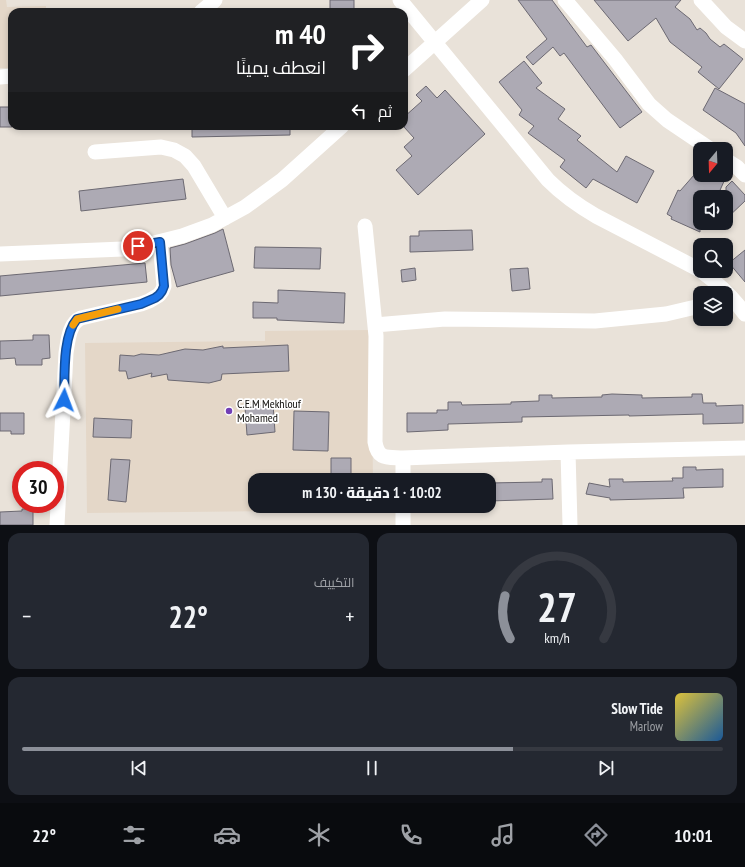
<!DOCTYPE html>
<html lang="ar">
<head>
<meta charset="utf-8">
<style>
	body { margin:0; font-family:"PT Sans Narrow",Cairo,sans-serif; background:#242831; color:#f1f3f6; direction:rtl; height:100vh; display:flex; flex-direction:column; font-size:15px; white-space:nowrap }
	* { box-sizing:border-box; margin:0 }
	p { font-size:13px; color:#9ea1a6 }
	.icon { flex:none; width:22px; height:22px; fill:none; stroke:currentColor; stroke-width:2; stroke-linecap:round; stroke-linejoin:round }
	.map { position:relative; height:525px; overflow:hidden; direction:ltr }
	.drawer { display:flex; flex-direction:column; gap:8px; padding:8px; background:#0d0f14; flex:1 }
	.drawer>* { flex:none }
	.guide { position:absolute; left:8px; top:8px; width:400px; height:122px; border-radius:12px; box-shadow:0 2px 6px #0003; direction:rtl; background:#202124; color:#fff; overflow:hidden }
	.needle { width:26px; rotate:199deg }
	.buttons { position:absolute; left:693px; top:142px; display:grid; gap:8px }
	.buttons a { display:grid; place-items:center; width:40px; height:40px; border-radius:8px; background:#171b24; box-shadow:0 2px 6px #0003; font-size:20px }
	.speed { position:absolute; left:12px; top:461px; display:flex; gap:8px; font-size:20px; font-weight:700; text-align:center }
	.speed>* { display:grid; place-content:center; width:52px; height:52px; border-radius:50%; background:#171b24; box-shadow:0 2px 6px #0003; line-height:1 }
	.speed .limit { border:6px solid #d22; background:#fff; color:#111 }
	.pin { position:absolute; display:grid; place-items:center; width:34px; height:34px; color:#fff; margin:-17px; border:2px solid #fff; border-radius:50%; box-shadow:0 1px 4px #0007 }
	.me { position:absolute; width:44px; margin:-22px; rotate:3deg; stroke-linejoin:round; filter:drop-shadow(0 0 3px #0008) }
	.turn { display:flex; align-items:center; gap:14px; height:84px; padding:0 16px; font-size:18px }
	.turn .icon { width:52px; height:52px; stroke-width:2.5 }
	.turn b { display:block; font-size:28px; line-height:34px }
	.then { display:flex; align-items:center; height:38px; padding:0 16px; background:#0003; gap:8px; font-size:15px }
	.big { font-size:30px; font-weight:800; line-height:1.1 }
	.drawer .widget { flex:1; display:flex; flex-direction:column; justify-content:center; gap:6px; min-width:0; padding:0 14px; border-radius:12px; background:#242831 }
	.drawer .dial { align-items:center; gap:0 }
	.dial svg { height:104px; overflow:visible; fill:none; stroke:#363941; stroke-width:7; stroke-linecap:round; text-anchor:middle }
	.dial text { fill:#f1f3f6; stroke:none }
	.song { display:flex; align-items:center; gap:12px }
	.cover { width:48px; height:48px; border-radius:6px; background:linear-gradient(135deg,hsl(50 70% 55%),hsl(210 70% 35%)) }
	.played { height:4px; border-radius:2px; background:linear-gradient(90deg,#8c9099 70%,#363941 70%) }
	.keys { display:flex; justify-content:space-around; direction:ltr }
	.heat { display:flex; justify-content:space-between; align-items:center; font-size:22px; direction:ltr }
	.drawer .tiles { flex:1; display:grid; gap:8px; grid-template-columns:1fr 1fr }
	.widget:last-child { grid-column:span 2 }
	.trip { position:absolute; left:248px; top:473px; width:248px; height:40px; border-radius:12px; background:#171b24; box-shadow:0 2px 6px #0003; font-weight:800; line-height:40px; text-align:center; direction:rtl }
	.tab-bar { display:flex; height:64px; justify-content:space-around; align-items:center; background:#090b0e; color:#9ea1a6 }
	.tab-bar .icon { width:28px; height:28px }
	.tab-bar .current { color:#8c9099 }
	.tab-bar b { font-size:18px; color:#f1f3f6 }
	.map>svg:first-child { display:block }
	.built { fill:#e4d7c8 }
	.building { fill:#adaab4; stroke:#6c6972 }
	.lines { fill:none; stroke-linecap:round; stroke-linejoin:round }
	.street { stroke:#fff; stroke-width:15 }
	.route-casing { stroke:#114b97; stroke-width:10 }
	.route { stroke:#1a73e8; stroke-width:7 }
	.slow { stroke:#f59e0b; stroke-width:7 }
	.poi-dot { fill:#723fb6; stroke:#fff; stroke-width:1.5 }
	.labels { text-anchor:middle; stroke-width:3.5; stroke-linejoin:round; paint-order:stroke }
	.poi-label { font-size:12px; fill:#0e0c09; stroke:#fff; text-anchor:start }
</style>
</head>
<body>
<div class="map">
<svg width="745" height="525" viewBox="0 0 745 525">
	<rect width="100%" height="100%" fill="#e9e2d9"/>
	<!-- built -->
	<path class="built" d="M0,0h6l1,7 39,-1v6h-34v56h-12z
		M371,330l2,150h-118v26h118v4l-286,3 -2,-170 180,-2v-10z"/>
	<!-- building -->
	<path class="building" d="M330,0h24v12h-24z
		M518,0h34l35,47 4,-2 51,67 -22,16 -56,-75 -4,3 -7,-9 -20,18 -7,-8 21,-18z
		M594,0h87l-6,7 15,12 7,11 3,-2 6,5 4,6 10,8 4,-3 19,15 -24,30 -21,-17 4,-5 -32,-25 -14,-24 -28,23z
		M524,61l18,22 -6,5 29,21 -7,10 23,17 -4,4 40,32 9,-16 28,15 -17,32 -44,-24 -7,9 -26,-21 5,-7 -37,-27 6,-7 -15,-11 3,-5 -23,-28z
		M426,86l11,12 8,-8 40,44 -67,61 -22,-25 16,-14 -8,-9 10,-9 -10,-11v-10l18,-16 -6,-6z
		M715,88l30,16v42l-9,-13 -33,-23z
		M0,107h12v20h-12z
		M192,126h98v9l-98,2z
		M694,175h26l5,4 -8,18h-17v35l-29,-13 1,-2 -5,-3 11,-24 2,1z
		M183,179l3,20 -105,12 -2,-20z
		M732,181l13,14v6l-19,18v-32z
		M223,229l11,42 -57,16 -6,-22 -1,-17 15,-4 30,-11z
		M472,230l1,20 -63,2v-16h9v-5z
		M255,247l66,1 -1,21 -66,-1z
		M745,250v32l-16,-19z
		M145,263l2,19 -147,14v-20z
		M415,268l1,12 -14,2 -1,-12z
		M528,268l2,21 -18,2 -2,-22z
		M278,290l67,3 -1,30 -67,-3v-2h-24v-16l25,1z
		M33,335h16l1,23 -8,1v6h-26l-1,-7 -15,1v-18l33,-1z
		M288,345l1,26 -67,3 -1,6 -12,3 -41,-3 -1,-6 -16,3 1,-4 -24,6 -2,-8h-7l1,-16 14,1 7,-2 18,1 26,-6 18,1 20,-4v2z
		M612,394l30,1v3l50,-1v-3h10l1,9h13v3l27,-1v18l-40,1v-10l-74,2v-1l-107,2v5l-74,2v6l-41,2v-19h30v-3h11v-8h13l1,3 49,-1v-2l28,-1v-6h13v3l50,-1v-2z
		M273,404l2,28 -28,3 -2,-28z
		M294,411l35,1 -1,39 -35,-1z
		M0,413h24v21h-13v-3h-11z
		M94,418l38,2 -1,18 -38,-1z
		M331,458h20v22h-20z
		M111,459l19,1 -4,42 -18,-2z
		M683,467h13v3l27,-1v18l-40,1 1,10 -74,2v-2l-24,-4 3,-11 21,4 -1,-8h14v3l50,-1 -1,-3h11z
		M542,479h10l1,20 -64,2v-18l53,-1z
		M22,509h11v16h-33v-13l22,-1z"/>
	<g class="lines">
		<!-- street -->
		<path class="street" d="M400,0l148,180c15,15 29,25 48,36l104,54
			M565,0l50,59 34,45 18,16 43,29
			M701,0l25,27 19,14
			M201,12l14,-12
			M404,70l78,-70
			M0,77l12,-1
			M95,152l66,-5 13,3 11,6 9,10 31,52
			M726,160l11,7 8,8
			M365,226l11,110 -1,106c3,18 12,15 28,16l165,-6 177,-4
			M0,254l123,-5 31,-6 28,-7 30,-11 33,-18 37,-27 60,-54
			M701,271c18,13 31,25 44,43
			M375,325l70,-6 150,2 71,-7 34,-8
			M568,452l2,73
			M403,458v22
			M403,506v19
			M57,525l9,-172c2,-12 3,-30 15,-35l60,-14 8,-3 10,-6 3,-4 2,-5 -4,-44"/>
	</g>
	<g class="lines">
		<defs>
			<path id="route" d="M64,400c1,-22 -2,-64 13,-81l64,-15 14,-6 4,-3 3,-4 2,-5 -4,-44 -22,4"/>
		</defs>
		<!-- route casing -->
		<use href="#route" class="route-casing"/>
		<!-- route -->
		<use href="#route" class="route"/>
		<!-- slow -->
		<path class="slow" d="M73,325l4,-6 4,-1 37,-9"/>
	</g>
	<!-- markers -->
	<circle class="poi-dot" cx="229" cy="411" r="4"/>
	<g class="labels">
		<!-- poi labels -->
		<g class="poi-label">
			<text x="237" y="408">C.E.M Mekhlouf<tspan x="237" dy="14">Mohamed</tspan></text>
		</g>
	</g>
</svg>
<div class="buttons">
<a><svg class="needle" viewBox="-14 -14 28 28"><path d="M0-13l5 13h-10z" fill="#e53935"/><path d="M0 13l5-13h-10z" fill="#9ea1a6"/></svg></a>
<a><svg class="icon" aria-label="sound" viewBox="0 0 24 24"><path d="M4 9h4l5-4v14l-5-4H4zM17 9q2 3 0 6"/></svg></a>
<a><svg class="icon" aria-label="search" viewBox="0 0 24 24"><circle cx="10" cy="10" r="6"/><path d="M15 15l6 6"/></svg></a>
<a><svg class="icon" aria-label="layers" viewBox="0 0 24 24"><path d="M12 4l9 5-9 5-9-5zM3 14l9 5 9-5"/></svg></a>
</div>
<div class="speed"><div class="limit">30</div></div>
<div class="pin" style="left:138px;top:246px;background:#d93025"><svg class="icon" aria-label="arrive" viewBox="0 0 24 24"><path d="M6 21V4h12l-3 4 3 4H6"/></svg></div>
<svg class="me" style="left:64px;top:400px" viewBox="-20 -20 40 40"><path d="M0-17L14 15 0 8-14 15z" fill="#1a73e8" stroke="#fff" stroke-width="4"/></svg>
<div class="trip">10:02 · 1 دقيقة · 130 m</div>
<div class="guide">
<div class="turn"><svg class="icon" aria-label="right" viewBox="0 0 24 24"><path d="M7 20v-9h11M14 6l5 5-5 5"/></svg><div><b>40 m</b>انعطف يمينًا</div></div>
<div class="then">ثم<svg class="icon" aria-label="left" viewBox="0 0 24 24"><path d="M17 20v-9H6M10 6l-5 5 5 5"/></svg></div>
</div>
</div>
<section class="drawer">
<div class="tiles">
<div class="widget dial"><svg viewBox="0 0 100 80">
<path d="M14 69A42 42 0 1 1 86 69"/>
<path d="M14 69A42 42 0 0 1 10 36" stroke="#8c9099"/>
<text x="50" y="56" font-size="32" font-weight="700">27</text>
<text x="50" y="72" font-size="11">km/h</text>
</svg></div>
<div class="widget"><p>التكييف</p>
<div class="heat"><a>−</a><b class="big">22°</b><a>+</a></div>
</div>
<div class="widget">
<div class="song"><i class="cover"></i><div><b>Slow Tide</b><p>Marlow</p></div></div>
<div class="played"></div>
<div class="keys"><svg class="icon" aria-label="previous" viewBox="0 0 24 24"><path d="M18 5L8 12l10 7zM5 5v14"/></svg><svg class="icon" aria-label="pause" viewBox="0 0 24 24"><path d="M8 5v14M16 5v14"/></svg><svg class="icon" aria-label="next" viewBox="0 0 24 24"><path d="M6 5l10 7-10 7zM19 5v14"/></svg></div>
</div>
</div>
</section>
<nav class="tab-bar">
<b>10:01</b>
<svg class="icon current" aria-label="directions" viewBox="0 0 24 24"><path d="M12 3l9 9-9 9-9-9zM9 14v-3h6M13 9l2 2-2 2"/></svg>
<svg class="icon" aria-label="music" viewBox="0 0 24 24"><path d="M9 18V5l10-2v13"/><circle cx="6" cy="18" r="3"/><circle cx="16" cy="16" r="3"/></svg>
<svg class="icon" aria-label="phone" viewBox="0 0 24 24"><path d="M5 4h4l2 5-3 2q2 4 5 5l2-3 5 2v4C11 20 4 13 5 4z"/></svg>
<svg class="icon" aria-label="climate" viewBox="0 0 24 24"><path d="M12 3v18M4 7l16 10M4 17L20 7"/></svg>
<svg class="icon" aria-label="car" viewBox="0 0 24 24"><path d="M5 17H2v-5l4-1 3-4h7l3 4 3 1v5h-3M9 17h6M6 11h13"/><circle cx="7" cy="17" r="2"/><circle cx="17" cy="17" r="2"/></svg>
<svg class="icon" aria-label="filters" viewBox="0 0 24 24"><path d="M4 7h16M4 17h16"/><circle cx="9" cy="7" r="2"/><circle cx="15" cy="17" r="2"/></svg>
<b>22°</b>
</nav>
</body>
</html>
